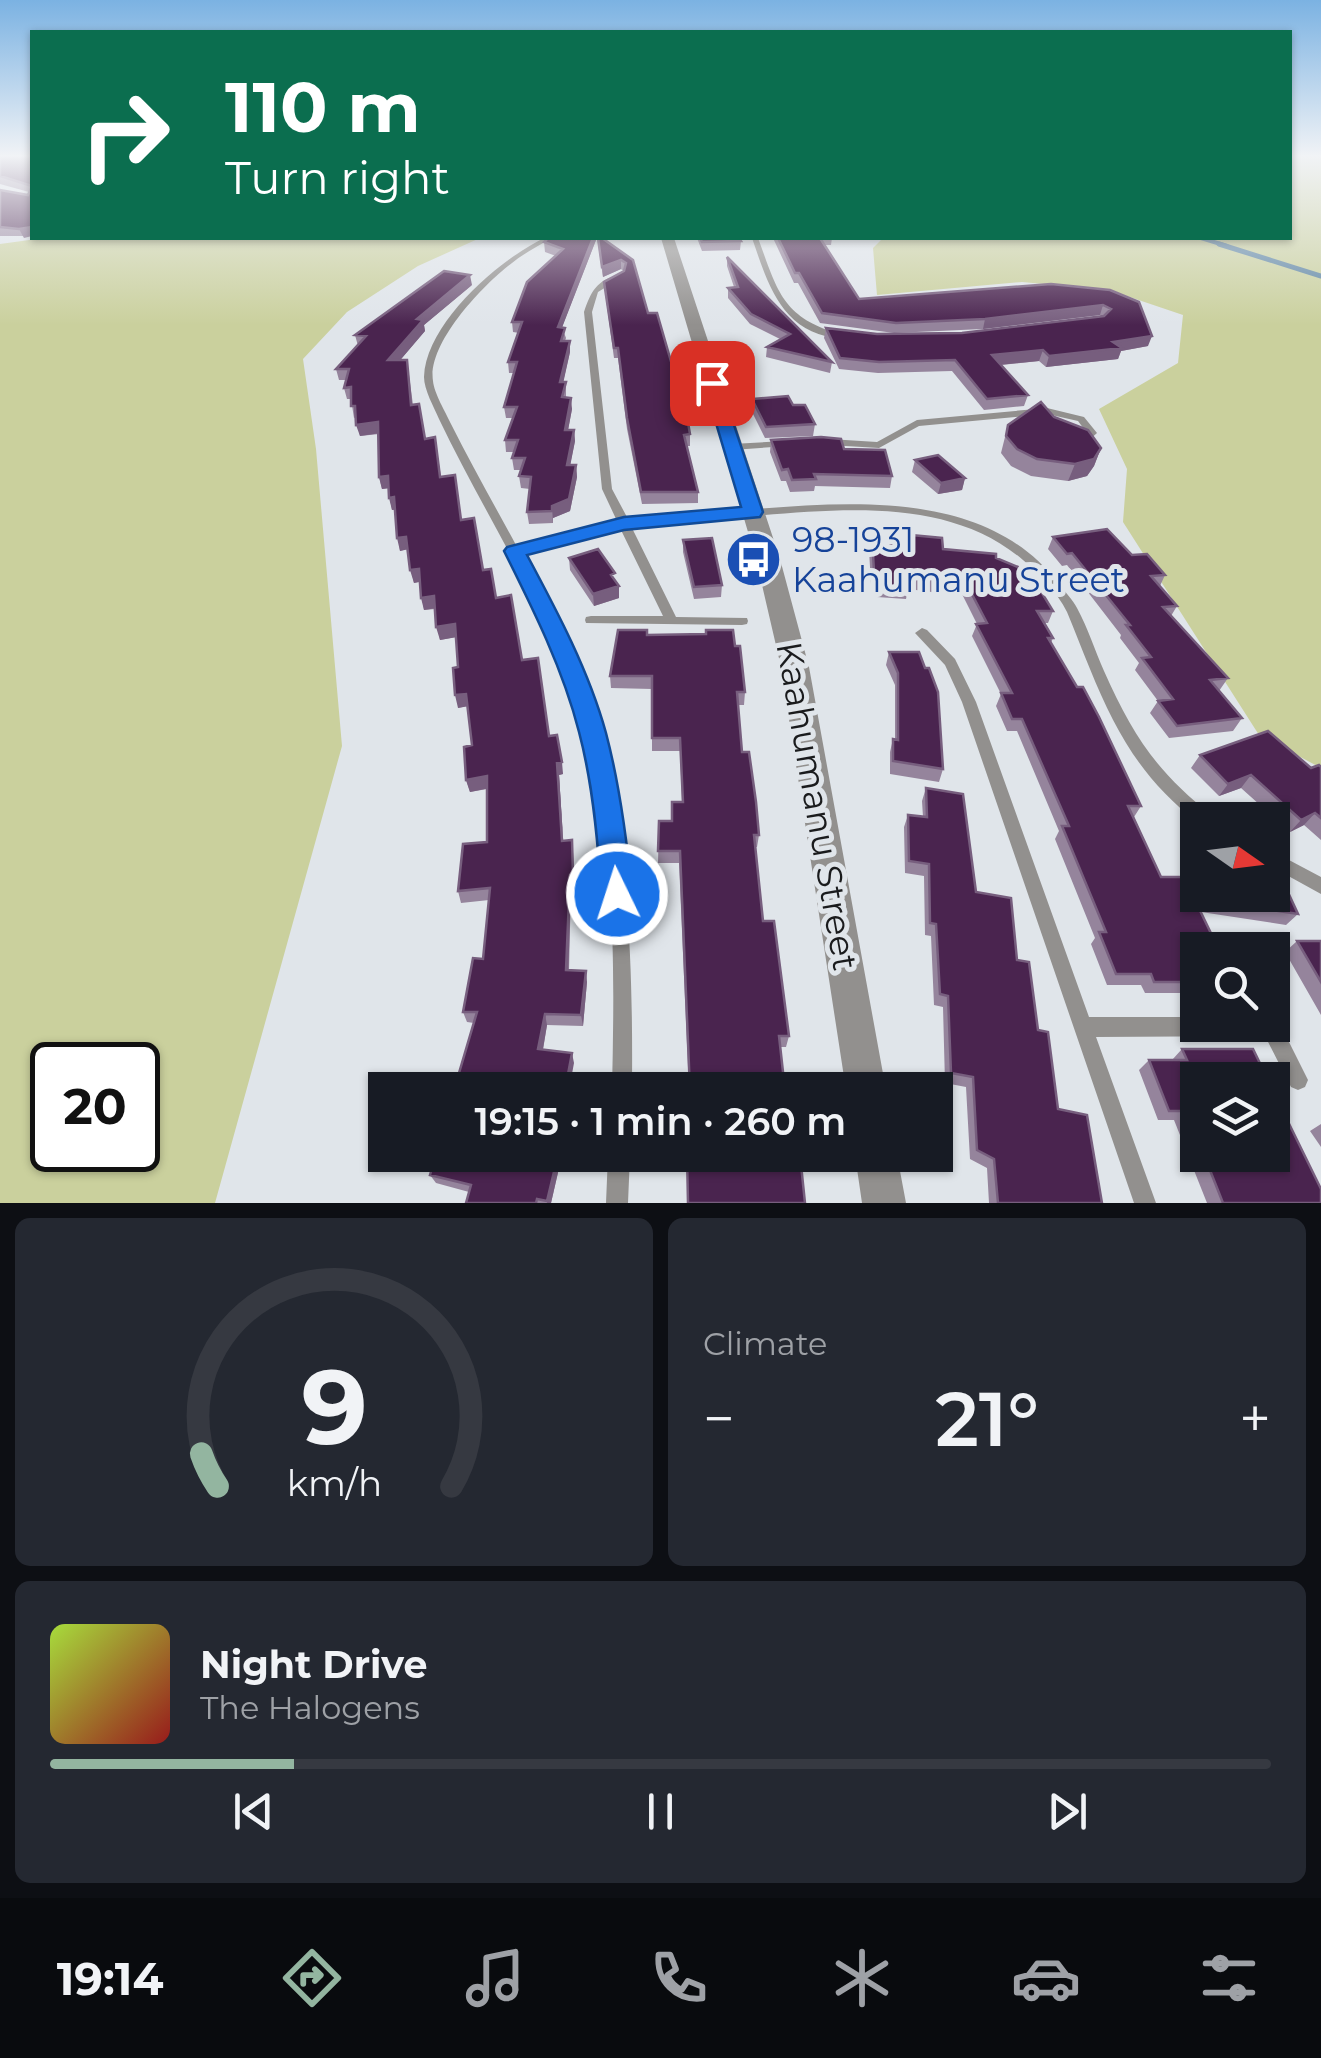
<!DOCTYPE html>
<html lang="en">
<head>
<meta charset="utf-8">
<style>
	body { margin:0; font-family:Montserrat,sans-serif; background:#242831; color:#f1f3f6; height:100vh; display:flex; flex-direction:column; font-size:38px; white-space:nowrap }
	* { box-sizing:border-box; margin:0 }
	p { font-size:32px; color:#9ea1a6 }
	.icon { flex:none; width:55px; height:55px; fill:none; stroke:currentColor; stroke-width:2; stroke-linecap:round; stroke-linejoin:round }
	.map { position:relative; height:1203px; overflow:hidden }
	.details { display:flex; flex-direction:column; gap:15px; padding:15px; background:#0d0f14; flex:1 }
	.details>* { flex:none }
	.guide { position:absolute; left:30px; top:30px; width:1262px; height:210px; border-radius:0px; box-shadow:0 2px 8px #0004; background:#0b6e4f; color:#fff; overflow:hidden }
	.needle { width:65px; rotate:104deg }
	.tools { position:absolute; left:1180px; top:802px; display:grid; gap:20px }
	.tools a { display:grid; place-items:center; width:110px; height:110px; border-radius:0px; background:#171b24; box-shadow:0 2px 8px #0004; font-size:50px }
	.speed { position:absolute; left:30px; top:1042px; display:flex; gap:20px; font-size:50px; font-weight:700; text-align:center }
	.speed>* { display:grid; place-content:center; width:130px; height:130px; border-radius:50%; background:#171b24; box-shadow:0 2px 8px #0004; line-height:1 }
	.speed .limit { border:5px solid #111; border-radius:15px; background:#fff; color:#111 }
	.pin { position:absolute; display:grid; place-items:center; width:85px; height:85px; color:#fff; margin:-42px; border-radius:20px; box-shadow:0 5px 15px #0006 }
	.me { position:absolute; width:110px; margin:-55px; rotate:356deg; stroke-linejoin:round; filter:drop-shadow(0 0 8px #0008) }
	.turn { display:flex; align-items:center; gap:35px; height:210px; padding:0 30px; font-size:45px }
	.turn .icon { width:130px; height:130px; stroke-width:2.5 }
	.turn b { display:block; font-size:70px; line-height:85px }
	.big { font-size:75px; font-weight:600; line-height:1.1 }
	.details .tile { flex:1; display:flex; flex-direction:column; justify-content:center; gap:15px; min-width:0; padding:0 35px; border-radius:15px; background:#242831 }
	.details .dial { align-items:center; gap:0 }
	.dial svg { height:260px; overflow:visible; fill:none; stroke:#363941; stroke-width:7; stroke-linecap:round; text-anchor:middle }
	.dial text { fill:#f1f3f6; stroke:none }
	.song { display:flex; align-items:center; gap:30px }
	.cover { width:120px; height:120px; border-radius:15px; background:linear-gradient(135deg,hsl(80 70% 55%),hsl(0 70% 35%)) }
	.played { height:10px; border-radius:5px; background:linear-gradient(90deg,#93b5a0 20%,#363941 20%) }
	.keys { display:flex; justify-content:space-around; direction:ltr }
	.heat { display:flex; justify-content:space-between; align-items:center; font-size:55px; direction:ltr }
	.details .tiles { flex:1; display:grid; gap:15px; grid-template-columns:1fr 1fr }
	.tile:last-child { grid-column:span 2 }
	.trip { position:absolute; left:368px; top:1072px; width:585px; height:100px; border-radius:0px; background:#171b24; box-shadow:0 2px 8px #0004; font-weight:600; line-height:100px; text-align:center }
	.dock { display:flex; height:160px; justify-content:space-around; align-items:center; background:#090b0e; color:#9ea1a6 }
	.dock .icon { width:70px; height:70px }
	.dock .active { color:#93b5a0 }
	.dock b { font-size:45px; color:#f1f3f6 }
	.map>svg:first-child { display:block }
	.green { fill:#cad09d; fill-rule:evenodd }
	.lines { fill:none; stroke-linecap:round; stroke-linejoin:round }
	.stream-far1 { stroke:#5c83a1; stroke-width:4 }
	.stream { stroke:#5c83a1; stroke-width:5 }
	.lane { fill:#92908e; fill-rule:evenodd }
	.street { fill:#92908e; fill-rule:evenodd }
	.wall { fill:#95849c }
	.shaded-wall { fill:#775e7e }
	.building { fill:#4a244f; stroke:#775e7e; stroke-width:2.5 }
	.route { fill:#1a73e8; stroke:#114b97; stroke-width:2.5 }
	.labels { text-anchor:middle; stroke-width:10; stroke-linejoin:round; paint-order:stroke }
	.transit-label { font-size:35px; fill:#164399; stroke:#e0e5ea; text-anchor:start }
	.street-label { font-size:35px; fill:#1a1b1d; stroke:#e0e5ea }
</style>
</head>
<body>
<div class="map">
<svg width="1321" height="1203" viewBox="0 0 1321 1203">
	<rect width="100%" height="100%" fill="#e0e5ea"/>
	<!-- green -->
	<path class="green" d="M1290,156h31v612l-62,-33 -136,-213 4,-53 -28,-60 79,-46 5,-48 -74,-25 -87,-8 -145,13 -4,-47 10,-10h407z
		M44,238h436l-62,28 -71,46 -44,47 13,90 26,297 -127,457h-215v-959zM52,1065h86v85h-86z"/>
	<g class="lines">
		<!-- stream-far1 -->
		<path class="stream-far1" d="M1201,238l26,8"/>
		<!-- stream -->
		<path class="stream" d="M1219,244l102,32"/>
		<!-- lane -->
		<path class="lane" d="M544,238h7c-12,8 -27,15 -39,25 -28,21 -85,80 -79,118 1,12 13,32 18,43 21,42 44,82 66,123l100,-26 -15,-32 -18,-177c7,-20 12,-32 35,-37v4l-21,13 -6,20 20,177 16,30c42,-6 85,-7 128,-10 104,-8 233,-17 303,75 6,8 14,16 18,24 11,20 18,43 27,63 28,63 53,102 108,144l2,5h-16v3c-56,-44 -82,-90 -108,-154 -8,-19 -15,-38 -23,-57 -10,-20 -27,-38 -44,-52 -74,-63 -181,-51 -271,-44 -40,2 -81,4 -121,10l45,91 71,1 1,3 -1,3 -5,1 -156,-2 -1,-3 1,-3 5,-1h72l-43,-88 -99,25c23,42 46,85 62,131 46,131 50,269 49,406h-20c3,-137 5,-282 -45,-413 -14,-38 -31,-74 -50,-110 -26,-49 -54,-98 -78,-148 -5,-12 -15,-29 -15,-42 2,-54 75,-117 120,-139z
			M752,238h6c20,54 24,80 85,97v4c-61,-5 -74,-52 -91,-101z
			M1047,408l37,9 13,16 -9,8h-6l-2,-2 7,-6 -9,-12 -31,-7 -128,12 -40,22 -50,-3 -5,-3 5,-3 48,3 40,-22z
			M784,441l5,3 -1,2 -56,4 -5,-3 5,-3z
			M922,628l5,2 28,29 21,43 113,315h109v8h74v-9l5,2 31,62 -3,7 -7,3 -7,-3 -26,-51 -169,1 60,166h-22l-172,-501 -17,-37 -30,-32z
			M1272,851l49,26v17l-49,-27z
			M608,1155h22l-2,48h-22z"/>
		<!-- street -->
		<path class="street" d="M661,238h13l106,321 29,108 77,423h-40l-65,-423 -25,-108z
			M855,1155h42l9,48h-44z"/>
	</g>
	<!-- wall -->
	<path class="wall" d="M0,156h32v80h-32v-46l28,5 1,-3 -29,-8z
		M597,238l36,22 15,53 42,121v12h-3l11,46v11l-56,1 -15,-75 -9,-71h-4l-9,-66 -1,-10 19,-11 -2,-2 -18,8z
		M697,238h42l2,3 -1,9 -38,1z
		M773,238h59l-1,7h-6l34,54 251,-9 38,56 -27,5 -3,8 -72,8 -7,-6 -38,4 27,30 -4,11 -40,4 -32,-39 -74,2 -39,-4 -15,-31 2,-10 51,6 85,-1 140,-16 -2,-2 -117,14 -89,4 -74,-10 -22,-40h-4z
		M596,240l-34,87 4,11 -1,3h5v11l-7,30h3v15l6,12 -4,21h6l1,11 -5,24h6l1,12 -7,34 -17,7v5l-24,1 -2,-12 3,-23 -9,-1 -2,-12 2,-6h-7l-2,-12 2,-6h-8l-1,-12 8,-22h-7l-2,-11 10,-34h-5l-1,-11 11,-29 -6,-1 -1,-10 44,-66 -11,-4 -1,-10z
		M727,257l105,105 -2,11 -64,-16 1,-10 13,-8 -30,-15 -22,-26v-10l6,-1 -7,-21z
		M472,285l-48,40 1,6 -25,29h7l6,45 13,34 9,-2 6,40 21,42 60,141 41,114 -4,1 4,66 10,11 2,35h-4l-2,83 18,12 -4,44 -36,-1 -4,25 31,13 -100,-40 -7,-1 -4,-10 20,-53 6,-59 -28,3 -3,-12 29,-49v-53l-17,3 -4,-12 6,-35 -5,-39 -9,2v-41l-2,-30 -16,3 -5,-31 -11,1 -4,-28 -6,1 -7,-34 -7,2 -5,-41h-3l-4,-22 -6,1 -3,-12v-43l-19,2 -4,-19 -2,1 -3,-19h-4l-3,-11 2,-8h-7l-3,-11 22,-23 -3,-11z
		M752,399l41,6 22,19 -2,12 -48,2 -14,-28z
		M1054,417l47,31 -7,18 -7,10 -19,5 -37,-5 -20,-10 -10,-13 7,-28z
		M771,440l73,9 48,27 -2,12 -75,-2 -1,5 -24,1 -4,-11h-5l-11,-29z
		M915,460l50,18 -3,12 -24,4 -26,-22z
		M911,535l32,14 53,9 28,31 29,22 -5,12h-3l8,15 -2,5 90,163 -7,11 27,60h26l11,-13v31l100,19 -12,11 -85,-13 -3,38v43h-53l-4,-8h-34l-16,-41 4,-6 -40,-99 4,-8 -42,-100h-10l-11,-25 5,-12 -29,-58 5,-12 -14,-28 -55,-7 -2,10 -29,-2 -1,-13h-5l-2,-34 3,-12 37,3z
		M1053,537l79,18 33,20 -5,11 17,20 -6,10 57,62 -9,13 23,27 -9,13 -64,7 -19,-25 8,-12 -23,-31 4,-7 -19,-25 1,-3 -54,-70 -5,1 -14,-17z
		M683,540l39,45 -1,12 -27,2 -11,-47z
		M569,558l46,23 4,17 -25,8 -24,-36z
		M647,635l88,11 10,46 -1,13h-6l4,47 17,83 -2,12h-2l8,74 26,115 -3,11h-6l5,43h-96l-10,-227h-21l1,-42h13l10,-19 -2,-51h-28v-62l-41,-1 -1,-12z
		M889,652l54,117 -4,13 -49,-8v-22l3,-13 2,1v-55l-9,-20z
		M1200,755l111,13 10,-1v73l-17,-15 -14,7 -49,-44 -22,8 -28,-28z
		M926,788l50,104 41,68 21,70 20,79 44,94h-113l-2,-35 -17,-9 -4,-72 -21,-4 -2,-76 -9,-2 -3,-69 -6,-1 -1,-59 -19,-3 -1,-46 4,-12 15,2 -1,-16z
		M1297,941h24v74l-36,-63z
		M1182,1049l16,31v75h74l49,48h-114l-33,-83h-16l-19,-50 10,-10h23z
		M1321,1124v23l-11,-16z
		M436,1155h126l-11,48h-85l3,-11 -33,-9 -6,-8z"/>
	<!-- shaded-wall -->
	<path class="shaded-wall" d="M32,227v9l-8,2 -5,-9z
		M593,238h2l1,2 -38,98v-11z
		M621,260v9l-18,8 -1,-10z
		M470,275l2,10 -48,40 1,6 -34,40 -3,-11 29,-41z
		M1103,305l-3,10 -117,14 2,-10z
		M1152,336l-4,10 -27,5 -3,8 -72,8 3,-11 64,-14z
		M570,341v11l-9,41 -1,-11z
		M1043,350l-4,11 -50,5 3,-11z
		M571,398l1,11 -6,32 -1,-11z
		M378,422l3,11 -21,3 -4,-11z
		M574,430l1,11 -7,36 -1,-12z
		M1101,448l-7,18 -7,10 -19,5 7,-17z
		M576,465l1,12 -7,34 -17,7v5l-1,-17z
		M388,476l3,12 -9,1 -3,-12z
		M965,478l-3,12 -24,4 3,-11z
		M394,497l3,12 -5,1 -3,-12z
		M406,537l3,12 -9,2 -3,-13z
		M419,569l3,12 -8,2 -4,-13z
		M619,586v12l-25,8 -1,-12z
		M434,596l3,12 -13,2 -3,-12z
		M455,624l2,13 -17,3 -4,-13z
		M466,694l3,12 -11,2 -3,-13z
		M562,762l1,12 -4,1 5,78 -7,-90z
		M1251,775l-10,13 -22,8 9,-12z
		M487,776l3,12 -20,4 -4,-12z
		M1315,813l-11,12 -14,7 11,-12z
		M570,875l1,12 -3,94 -2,-11z
		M586,971l1,11 -4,44 -2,-11z
		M545,1014l2,11 -6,35 -3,-11z
		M572,1053l2,10 -5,27h-4z
		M558,1155h4l-11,48h-4z"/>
	<!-- building -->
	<path class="building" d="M0,156h32v71l-13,2 -19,-2v-37l28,5 4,-9 -32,-10z
		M548,238h45l-35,89 7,1 -4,13h9l-10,41h6l-4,15 9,1 -6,32h9l-7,35h9l-7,34 -17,7v5l-25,1 4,-35 -12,-1 6,-18h-13l6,-18h-13l12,-33h-13l13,-45h-9l14,-40h-10l15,-40 36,-33 -19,-7z
		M598,238h4l31,22 15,53h9l30,104 3,17 -6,1 14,57h-57l-14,-74 -9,-70h-4l-10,-66 20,-11 2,-8 -5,-3 -19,7z
		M700,238h39l2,3 -39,1z
		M778,238h42l39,61 192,-15 59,6 29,12 13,34 -39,6 9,6 -73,8 -6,-6 -51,5 36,40 -41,4 -32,-39 -76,2 -39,-4 -14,-30 51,6 85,-1 142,-17 7,-7 -8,-4 -118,14 -89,4 -74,-10 -23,-40h-4z
		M727,257l105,105 -65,-15 23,-13 -39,-20 -23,-26 10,-1z
		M444,271l26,4 -53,44 6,1 -35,40h19l4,45 8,-1 6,35 10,-2 5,40 15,-2 6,45 13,-2 9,52 8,-1 5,29 15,-3 11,65 16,-2 11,78 8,-1 5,27 -5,1 5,78 10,-1 1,35h-3l-4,95 20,1 -5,44 -36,-1 -7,35 34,4 -7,37h-111l23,-78h-14l10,-54 10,1 7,-71 -32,3 5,-47 24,-2v-66l-21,4 -2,-33 8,-2 -6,-51 -11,1 -2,-27 5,-1 -3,-43 -19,3 -2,-31 -13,2 -2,-29 -9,1 -4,-33 -9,1 -3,-41 -5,1 -1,-22 -9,1 -1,-55 -22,3 -1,-19h-4v-19l-7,1 5,-19h-13l30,-33 -11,-1z
		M788,396l5,9h12l10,19 -49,3 -14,-28z
		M1041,402l13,15 34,13 13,18 -7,11 -19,5 -38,-5 -20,-10 -11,-13 2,-11z
		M821,437l20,2 3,10 41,1 7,26 -78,-2 2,5 -24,1 -4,-11 -6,1 -11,-30z
		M938,455l27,23 -24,5 -26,-23z
		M1107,529l25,26 15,-1 18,21 -14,1 26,30 -14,1 65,71 -18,2 32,38 -65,8 -19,-25 15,-2 -31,-41 9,-1 -25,-32h4l-58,-72 -5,1 -14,-17z
		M911,535l31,3 1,11 53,5v4l22,9 6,22 15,-1 14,23h-16l16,27h-5l29,49h6l16,30 42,89h-13l33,71h37v18h74v-22h7l19,41 -104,-16 25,52h-21v32h-44l-3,-8h-35l-17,-42h7l-44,-106h7l-47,-107h-10l-11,-26h11l-36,-69 11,-1 -21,-40 -58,-7 1,11 -29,-3 -1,-12 -5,-1 -2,-33 39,3z
		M712,538l10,47 -28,2 -11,-47z
		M598,549l17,24 -4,2 8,11 -26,8 -24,-36z
		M618,630h29v5l59,-1v-4h27l2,16h5l5,46h-8l5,60h7l7,50 3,33h-5l9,86h11l15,115h-10l6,54h-95l-10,-239h-22l1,-30h13v-19h11l-3,-64h-28v-62h-42z
		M889,652h30l6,16h4l9,24 5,77 -50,-8v-22l5,1v-67z
		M1268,731l43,37 8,-3 2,2v51l-6,-5 -14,7 -50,-45 -23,9 -28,-29z
		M926,788l37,6 13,98 35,6 6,62 12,2 9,68 10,2 10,77 29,6 15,88h-104l-4,-44 -17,-9 -4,-73 -22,-4 -3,-77 -8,-2 -4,-70 -6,-1 -1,-59 -20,-3 -1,-46 19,2z
		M1297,941h24v41z
		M1182,1049h71l15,31h-70v60l-12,-29h-17l-20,-51h38z
		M1272,1089l49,100v14h-98l-19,-48h68z
		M436,1155h122l-11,46 -10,-2 -1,4h-70l5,-18 -41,-10z
		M687,1155h113l5,48h-117z"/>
	<!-- sky -->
	<linearGradient id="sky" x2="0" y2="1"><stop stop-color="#7bb2e2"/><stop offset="0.48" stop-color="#f1f3f6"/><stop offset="1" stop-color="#f1f3f6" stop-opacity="0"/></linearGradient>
	<rect width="1321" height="325" fill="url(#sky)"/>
	<!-- route -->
	<path class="route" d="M712,378l8,5 43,129 -3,5 -136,13 -97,25c30,56 62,116 79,178 14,53 21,107 26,161l-4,10 -11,5 -11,-5 -5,-10c-3,-54 -8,-109 -22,-162 -16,-63 -46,-123 -75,-181l3,-4 117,-30 117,-10 -37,-124z"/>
	<!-- icons -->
	<defs>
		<symbol id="bus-disc" viewBox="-11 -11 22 22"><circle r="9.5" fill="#1a4fb4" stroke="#e0e5ea"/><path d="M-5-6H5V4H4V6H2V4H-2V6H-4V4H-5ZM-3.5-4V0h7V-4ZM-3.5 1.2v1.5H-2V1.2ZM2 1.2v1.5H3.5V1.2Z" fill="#fff"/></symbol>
	</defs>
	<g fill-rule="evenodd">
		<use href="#bus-disc" x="722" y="528" width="63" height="63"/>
	</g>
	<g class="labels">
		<!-- transit labels -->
		<g class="transit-label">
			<text x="792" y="552">98-1931<tspan x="792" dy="40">Kaahumanu Street</tspan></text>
		</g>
		<!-- street labels -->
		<g class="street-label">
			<text transform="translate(817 806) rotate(80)" y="12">Kaahumanu Street</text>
		</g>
	</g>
</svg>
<div class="tools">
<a><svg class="needle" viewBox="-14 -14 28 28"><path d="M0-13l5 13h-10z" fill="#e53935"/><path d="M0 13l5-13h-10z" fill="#9ea1a6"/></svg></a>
<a><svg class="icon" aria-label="search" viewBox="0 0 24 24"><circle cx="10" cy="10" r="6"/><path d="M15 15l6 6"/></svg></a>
<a><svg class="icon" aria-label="layers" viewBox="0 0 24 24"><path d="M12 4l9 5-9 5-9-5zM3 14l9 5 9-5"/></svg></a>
</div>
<div class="speed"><div class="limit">20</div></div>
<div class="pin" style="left:712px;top:383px;background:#d93025"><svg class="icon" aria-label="arrive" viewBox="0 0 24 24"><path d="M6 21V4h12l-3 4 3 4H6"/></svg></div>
<svg class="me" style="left:617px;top:894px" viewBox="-20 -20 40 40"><circle r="17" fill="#1a73e8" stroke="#fff" stroke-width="3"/><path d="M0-11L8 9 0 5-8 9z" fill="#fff"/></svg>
<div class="trip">19:15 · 1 min · 260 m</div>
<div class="guide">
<div class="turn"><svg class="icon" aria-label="right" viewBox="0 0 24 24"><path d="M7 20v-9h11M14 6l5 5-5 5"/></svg><div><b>110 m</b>Turn right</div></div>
</div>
</div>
<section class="details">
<div class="tiles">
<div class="tile dial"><svg viewBox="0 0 100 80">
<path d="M14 69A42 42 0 1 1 86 69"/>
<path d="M14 69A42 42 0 0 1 9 59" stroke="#93b5a0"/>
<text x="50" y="56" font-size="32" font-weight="700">9</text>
<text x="50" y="72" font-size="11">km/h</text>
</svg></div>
<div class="tile"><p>Climate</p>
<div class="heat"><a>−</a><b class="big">21°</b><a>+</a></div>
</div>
<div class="tile">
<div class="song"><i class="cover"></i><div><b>Night Drive</b><p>The Halogens</p></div></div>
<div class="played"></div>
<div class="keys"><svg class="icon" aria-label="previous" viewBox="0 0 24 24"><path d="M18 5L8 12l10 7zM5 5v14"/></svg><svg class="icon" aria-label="pause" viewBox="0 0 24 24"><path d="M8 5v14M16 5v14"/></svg><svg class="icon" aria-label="next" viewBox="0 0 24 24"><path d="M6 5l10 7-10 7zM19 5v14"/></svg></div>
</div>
</div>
</section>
<nav class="dock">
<b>19:14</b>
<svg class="icon active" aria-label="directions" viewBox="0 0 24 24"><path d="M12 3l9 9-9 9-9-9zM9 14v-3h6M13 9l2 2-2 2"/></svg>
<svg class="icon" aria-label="music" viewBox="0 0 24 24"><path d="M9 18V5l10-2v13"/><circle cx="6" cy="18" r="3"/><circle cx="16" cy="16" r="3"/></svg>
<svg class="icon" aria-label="phone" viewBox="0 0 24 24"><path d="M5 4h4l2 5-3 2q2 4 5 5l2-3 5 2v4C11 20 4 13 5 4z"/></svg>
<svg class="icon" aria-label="climate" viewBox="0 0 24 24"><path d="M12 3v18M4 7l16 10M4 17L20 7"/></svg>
<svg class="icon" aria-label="car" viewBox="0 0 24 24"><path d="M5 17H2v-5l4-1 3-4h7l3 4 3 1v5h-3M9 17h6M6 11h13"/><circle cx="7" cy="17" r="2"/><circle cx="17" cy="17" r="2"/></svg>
<svg class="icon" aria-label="filters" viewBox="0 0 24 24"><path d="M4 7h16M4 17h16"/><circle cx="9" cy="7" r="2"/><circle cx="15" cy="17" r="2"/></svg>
</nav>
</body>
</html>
